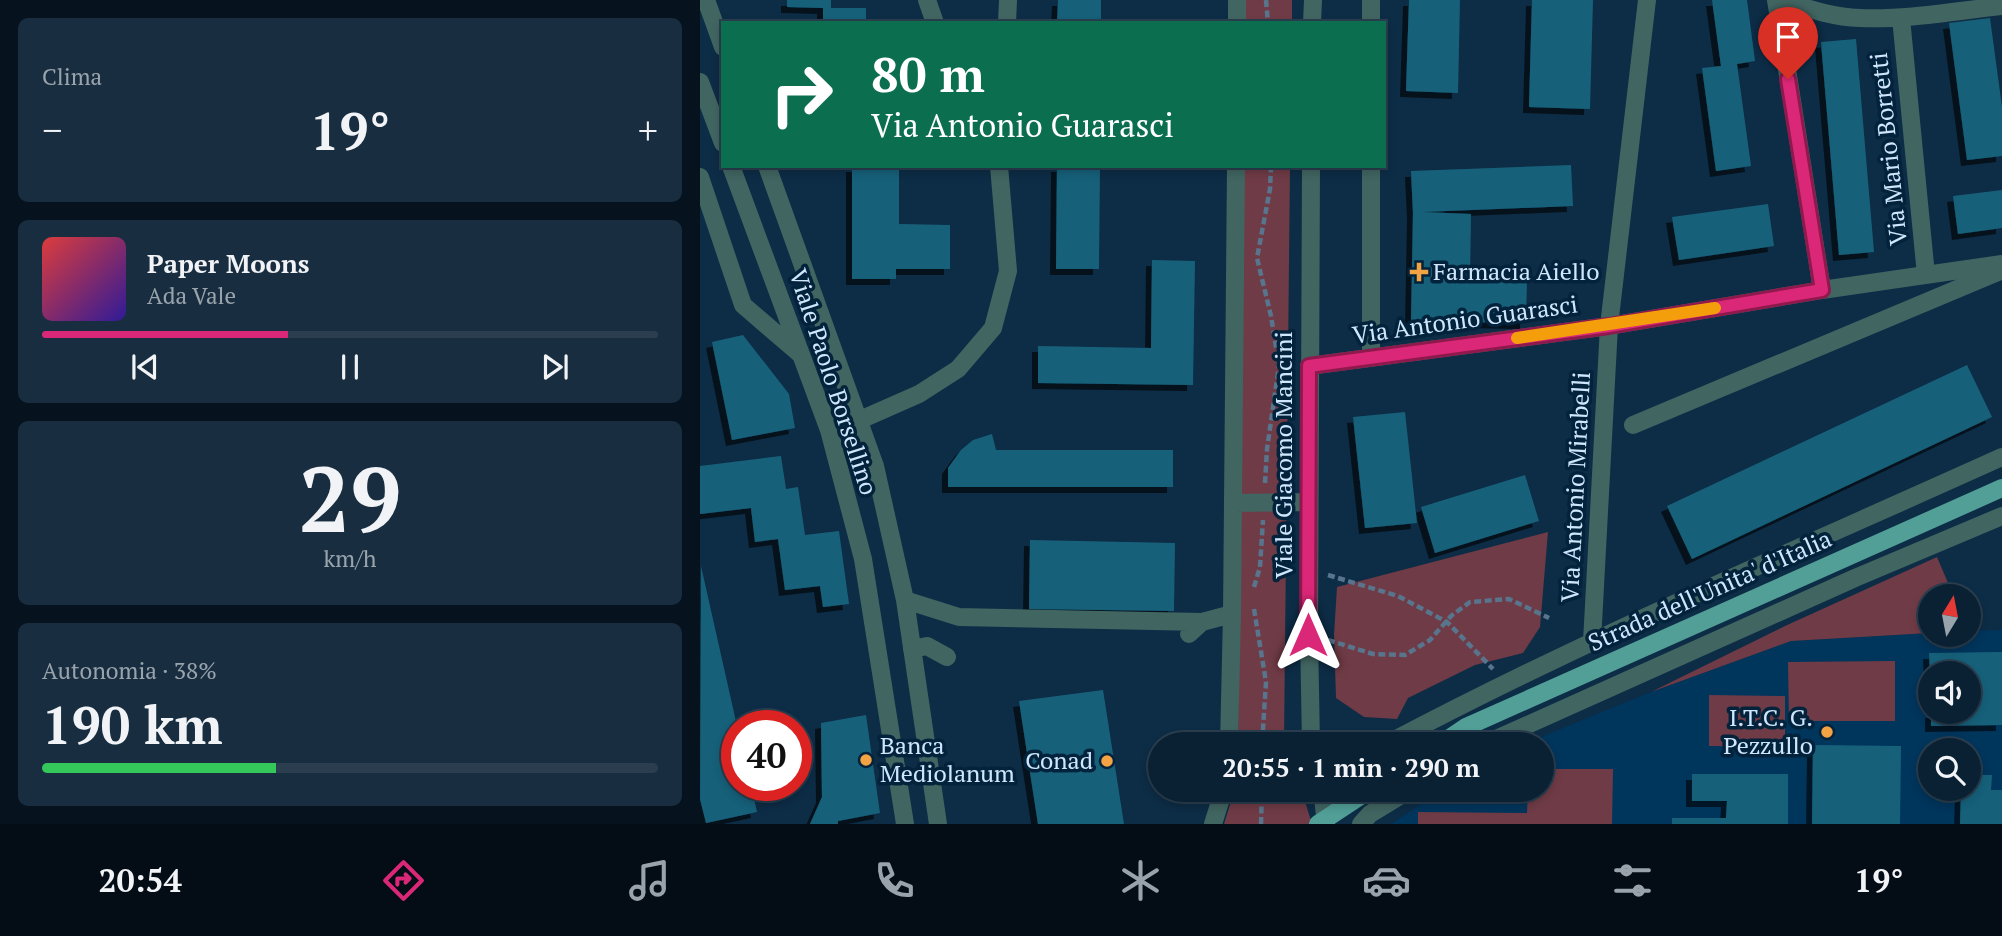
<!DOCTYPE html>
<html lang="it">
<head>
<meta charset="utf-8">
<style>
	body { margin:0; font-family:"PT Serif",serif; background:#182e40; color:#f1f3f6; height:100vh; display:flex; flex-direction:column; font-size:26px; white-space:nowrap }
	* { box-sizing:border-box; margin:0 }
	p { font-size:23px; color:#99a3ac }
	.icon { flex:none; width:38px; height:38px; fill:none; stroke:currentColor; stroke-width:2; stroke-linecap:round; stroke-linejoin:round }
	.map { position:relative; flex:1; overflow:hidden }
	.sheet { display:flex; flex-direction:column; gap:18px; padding:18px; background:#06121d; width:700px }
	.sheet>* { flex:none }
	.banner { position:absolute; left:21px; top:21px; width:665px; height:147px; border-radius:0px; box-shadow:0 4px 10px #0003,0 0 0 2px #2a3e4f; background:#0b6e4f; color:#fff; overflow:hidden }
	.needle { width:46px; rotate:10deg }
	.tools { position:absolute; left:1218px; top:584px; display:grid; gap:14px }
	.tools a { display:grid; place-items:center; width:63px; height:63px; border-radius:50%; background:#0a2134; box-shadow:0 4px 10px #0003,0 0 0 2px #2a3e4f; font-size:35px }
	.speed { position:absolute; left:21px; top:710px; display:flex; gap:14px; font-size:35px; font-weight:700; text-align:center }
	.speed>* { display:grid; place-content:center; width:91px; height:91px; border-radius:50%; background:#0a2134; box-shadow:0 4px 10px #0003,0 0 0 2px #2a3e4f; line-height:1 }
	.speed .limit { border:10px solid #d22; background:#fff; color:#111 }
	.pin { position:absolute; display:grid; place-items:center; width:60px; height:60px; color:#fff; margin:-72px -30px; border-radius:50% 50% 50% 0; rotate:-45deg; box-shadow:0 0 7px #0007 }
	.pin .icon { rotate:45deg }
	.me { position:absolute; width:77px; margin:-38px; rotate:0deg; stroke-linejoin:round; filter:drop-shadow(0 0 5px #0008) }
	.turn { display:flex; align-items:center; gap:24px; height:147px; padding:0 35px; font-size:32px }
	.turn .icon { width:91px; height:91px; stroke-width:2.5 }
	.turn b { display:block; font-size:49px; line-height:60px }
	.big { font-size:52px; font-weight:800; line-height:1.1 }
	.sheet .card { flex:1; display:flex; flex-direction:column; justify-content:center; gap:10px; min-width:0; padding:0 24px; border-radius:10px; background:#182e40 }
	.sheet .dial { align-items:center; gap:0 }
	.dial b { font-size:91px; line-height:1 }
	.song { display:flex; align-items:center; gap:21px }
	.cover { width:84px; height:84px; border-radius:10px; background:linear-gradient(135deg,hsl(0 70% 55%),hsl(250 70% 35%)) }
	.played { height:7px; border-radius:4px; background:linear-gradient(90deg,#db2777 40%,#2a3e4f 40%) }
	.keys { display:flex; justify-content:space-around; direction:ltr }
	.heat { display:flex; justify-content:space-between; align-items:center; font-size:38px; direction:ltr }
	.charge { height:10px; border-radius:5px; background:linear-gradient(90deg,#34c759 38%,#2a3e4f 0) }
	.trip { position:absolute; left:448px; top:732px; width:406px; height:70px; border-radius:35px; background:#0a2134; box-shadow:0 4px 10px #0003,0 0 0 2px #2a3e4f; font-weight:800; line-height:70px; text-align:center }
	.tabs { display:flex; height:112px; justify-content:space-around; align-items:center; background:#040d15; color:#99a3ac }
	.tabs .icon { width:49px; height:49px }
	.tabs .on { color:#db2777 }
	.tabs b { font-size:32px; color:#f1f3f6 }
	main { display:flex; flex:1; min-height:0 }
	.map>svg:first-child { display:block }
	.built { fill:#00355c; fill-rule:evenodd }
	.green { fill:#6f3b46 }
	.building { fill:#19607a; filter:url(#shadow) }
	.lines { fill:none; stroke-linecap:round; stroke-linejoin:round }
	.path { stroke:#58758d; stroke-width:4.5; stroke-dasharray:7 3.5; stroke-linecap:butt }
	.minor { stroke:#416561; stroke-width:18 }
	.major { stroke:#519f97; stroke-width:18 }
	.major-bridge { stroke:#519f97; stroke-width:18 }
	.route-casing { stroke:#8e194d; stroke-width:18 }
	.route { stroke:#db2777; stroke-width:12 }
	.slow { stroke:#f59e0b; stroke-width:12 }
	.poi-dot { fill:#f4a344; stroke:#03223b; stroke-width:2.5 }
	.labels { text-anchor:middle; stroke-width:7; stroke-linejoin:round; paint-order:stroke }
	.street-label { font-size:24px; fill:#cfe7fd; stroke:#03223b }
	.poi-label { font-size:24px; fill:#cfe7fd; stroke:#03223b; text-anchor:start }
</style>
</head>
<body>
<main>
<section class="sheet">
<div class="card"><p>Clima</p>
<div class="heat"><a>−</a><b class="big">19°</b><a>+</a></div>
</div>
<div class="card">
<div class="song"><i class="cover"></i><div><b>Paper Moons</b><p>Ada Vale</p></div></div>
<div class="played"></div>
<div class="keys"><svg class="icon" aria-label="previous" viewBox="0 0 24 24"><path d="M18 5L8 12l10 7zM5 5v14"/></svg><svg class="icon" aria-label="pause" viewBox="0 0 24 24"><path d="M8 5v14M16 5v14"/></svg><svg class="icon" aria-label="next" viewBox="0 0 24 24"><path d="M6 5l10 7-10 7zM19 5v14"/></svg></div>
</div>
<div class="card dial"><b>29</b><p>km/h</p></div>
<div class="card"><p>Autonomia · 38%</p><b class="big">190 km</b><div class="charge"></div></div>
</section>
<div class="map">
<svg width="1302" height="824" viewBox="0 0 1302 824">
	<defs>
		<filter id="shadow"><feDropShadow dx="-6" dy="6" stdDeviation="0" flood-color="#0009"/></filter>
	</defs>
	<rect width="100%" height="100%" fill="#0d2c46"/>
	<!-- built -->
	<path class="built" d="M1302,630v194h-611l53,-35h98v-45h-18l127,-52 140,-51 139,-8v2h39v-4zM1230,674h39v38h-39zM1230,751h39v38h-39z"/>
	<!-- green -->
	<path class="green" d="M545,0h47v23h-47z
		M544,166h46l-6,578h-46z
		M848,532l-8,95 -17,26 -48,12 -67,33 -11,21 -33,-2 -28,-19 -2,-63 3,-48z
		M1237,557l17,40h-24v36l-139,8 -140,51 134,-66z
		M1195,661v60h-106l-1,-59z
		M1009,695l76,1v51l-76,-1z
		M842,769h71l-1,55h-194v-12l109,1 1,-24h14z
		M540,789h59l4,6 9,29h-88l9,-29z"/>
	<!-- building -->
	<path class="building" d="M87,0h44v8h35v15h-43v-15l-36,-1z
		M358,0h43v23h-44z
		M709,0h51l-2,93 -52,-2z
		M832,0h61l-3,109 -61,-2z
		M1012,0h35l8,61 -18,3 14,102 -35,5 -14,-103 19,-2z
		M1290,18l12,89v49l-35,4 -18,-137z
		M1156,39l18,213 -35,3 -18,-213z
		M871,165l2,41 -151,6 49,2 -1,64 57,1 -1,44 -115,-2 2,-108 -2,-42z
		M152,166h47v58l51,1v44h-54v10h-44z
		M357,166h43l-1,103h-43z
		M1302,190v38l-44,6 -5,-38z
		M1068,204l6,42 -95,14 -7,-43z
		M452,260l43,1 -2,124 -155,-2v-37l113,2z
		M43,335l46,59 6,34 -63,12 -20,-98z
		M1267,365l25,52 -300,142 -25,-53z
		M705,412l12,111 -52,5 -12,-111z
		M292,434l4,16h177v37h-225v-19l13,-18 12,-10z
		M81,456l5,33 12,-2 7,48 34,-4 10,73 -26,3 -3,-21 -35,4 -7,-51 -23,3 -4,-34 -51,6v-48z
		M825,475l14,46 -104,32 -14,-46z
		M330,540l145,3 -1,68 -145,-2z
		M1,566l36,160v60h14l6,26 -51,11 -6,-24z
		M1302,652v73l-71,1v-14h38v-38h-39l-1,-21z
		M403,690l21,134h-86l-19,-123z
		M166,715l14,98 -42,8v3h-28l12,-27 -1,-74z
		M1113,745l88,1 -1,78h-88z
		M992,774h96v50h-116v-6h54l1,-17h-35z
		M1269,775h23l-1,15h11v34h-42l1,-35h8z"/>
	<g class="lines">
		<!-- path -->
		<path class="path" d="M566,0l2,23
			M565,483l2,-34 12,-83 -8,-50 -14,-58 13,-69 1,-23
			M628,575l70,21 49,26 46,47
			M554,587l6,-20 3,-47
			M554,609l12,73 -4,62
			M628,640l45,14 32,1 25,-15 21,-24 19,-14 39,-3 40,19
			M561,824l1,-35"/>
		<!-- minor -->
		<path class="minor" d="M6,0l17,47
			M227,0l8,23
			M1076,0l46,290
			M1080,0c26,8 52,17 80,18 47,2 95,-7 142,-12
			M1201,18l25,257
			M307,23l1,-23
			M537,23v-23
			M612,23l1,-23
			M671,23v-23
			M0,82l23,61
			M31,166l98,264 34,129 42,265
			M67,166l108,300 30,134 33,224
			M611,166l-2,469 2,109
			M0,177l43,128 57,49
			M671,358v-192
			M609,366l300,-40 213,-36 180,-26
			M933,425l367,-154
			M129,430l31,-10 59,-26 39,-25 35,-41 15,-57 -9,-105
			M534,503l75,-1
			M205,600l54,17 243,5
			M489,634l13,-12 30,-8
			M892,642l17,-316 38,-326
			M212,649l15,-3 20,11
			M529,744l3,-130 4,-448
			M687,744c200,-106 409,-194 615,-287
			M785,744l370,-166 147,-62
			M622,789l4,35
			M513,824l11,-35
			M661,824l9,-10 41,-25"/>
		<!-- major -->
		<path class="major" d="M741,744l25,-17 536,-239"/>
		<!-- major-bridge -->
		<path class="major-bridge" d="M618,824l53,-35"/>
	</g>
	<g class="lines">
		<defs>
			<path id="route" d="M608,635l1,-269 300,-40 213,-36 -34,-211"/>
		</defs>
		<!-- route casing -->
		<use href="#route" class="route-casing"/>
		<!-- route -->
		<use href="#route" class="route"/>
		<!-- slow -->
		<path class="slow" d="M817,338l198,-30"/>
	</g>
	<!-- markers -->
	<g class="poi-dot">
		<path d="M715.5 261.5h7v7h7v7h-7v7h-7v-7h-7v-7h7z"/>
		<circle cx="1127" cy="732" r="7"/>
		<circle cx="166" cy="760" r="7"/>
		<circle cx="407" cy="761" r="7"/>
	</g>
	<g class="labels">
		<!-- street labels -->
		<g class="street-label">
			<text transform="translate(1189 149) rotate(-96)" y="8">Via Mario Borretti</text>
			<text transform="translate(765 320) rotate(-8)" y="8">Via Antonio Guarasci</text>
			<text transform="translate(133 382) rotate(72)" y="8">Viale Paolo Borsellino</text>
			<text transform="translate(584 455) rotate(-90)" y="8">Viale Giacomo Mancini</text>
			<text transform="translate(876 487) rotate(-87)" y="8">Via Antonio Mirabelli</text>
			<text transform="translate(1010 591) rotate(-24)" y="8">Strada dell'Unita' d'Italia</text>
		</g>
		<!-- poi labels -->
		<g class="poi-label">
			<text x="733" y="280">Farmacia Aiello</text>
			<text x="1113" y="726" text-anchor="end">I.T.C. G.<tspan x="1113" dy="28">Pezzullo</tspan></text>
			<text x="180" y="754">Banca<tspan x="180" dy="28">Mediolanum</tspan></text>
			<text x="393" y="769" text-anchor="end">Conad</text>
		</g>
	</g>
</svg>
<div class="tools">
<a><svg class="needle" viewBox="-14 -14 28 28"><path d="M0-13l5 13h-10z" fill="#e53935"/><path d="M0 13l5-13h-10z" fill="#99a3ac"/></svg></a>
<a><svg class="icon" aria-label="sound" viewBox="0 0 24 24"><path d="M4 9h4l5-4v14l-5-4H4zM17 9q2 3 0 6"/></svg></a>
<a><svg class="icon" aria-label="search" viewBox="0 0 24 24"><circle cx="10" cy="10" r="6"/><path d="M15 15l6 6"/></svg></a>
</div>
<div class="speed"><div class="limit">40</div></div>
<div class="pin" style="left:1088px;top:79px;background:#d93025"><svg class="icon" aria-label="arrive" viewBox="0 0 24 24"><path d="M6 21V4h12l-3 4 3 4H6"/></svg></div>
<svg class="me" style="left:608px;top:635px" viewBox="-20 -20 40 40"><path d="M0-17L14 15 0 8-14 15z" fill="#db2777" stroke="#fff" stroke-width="4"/></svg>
<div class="trip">20:55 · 1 min · 290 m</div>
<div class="banner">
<div class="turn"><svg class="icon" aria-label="right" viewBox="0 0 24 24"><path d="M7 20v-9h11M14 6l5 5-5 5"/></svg><div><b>80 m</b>Via Antonio Guarasci</div></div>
</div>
</div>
</main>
<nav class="tabs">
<b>20:54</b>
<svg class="icon on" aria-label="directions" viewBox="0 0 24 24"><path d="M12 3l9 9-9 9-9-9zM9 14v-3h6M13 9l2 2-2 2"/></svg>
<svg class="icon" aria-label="music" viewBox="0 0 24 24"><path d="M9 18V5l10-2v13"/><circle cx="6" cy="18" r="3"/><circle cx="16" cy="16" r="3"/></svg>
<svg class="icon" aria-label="phone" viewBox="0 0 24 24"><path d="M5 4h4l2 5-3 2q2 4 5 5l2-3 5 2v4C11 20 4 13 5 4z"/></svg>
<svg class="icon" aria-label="climate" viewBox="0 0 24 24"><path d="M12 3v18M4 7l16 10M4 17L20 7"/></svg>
<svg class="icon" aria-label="car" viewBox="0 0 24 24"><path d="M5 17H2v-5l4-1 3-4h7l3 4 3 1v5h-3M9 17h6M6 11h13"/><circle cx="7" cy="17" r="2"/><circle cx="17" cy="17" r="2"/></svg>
<svg class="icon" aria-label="filters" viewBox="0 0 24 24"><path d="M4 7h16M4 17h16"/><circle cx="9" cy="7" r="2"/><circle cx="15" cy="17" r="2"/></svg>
<b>19°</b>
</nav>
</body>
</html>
